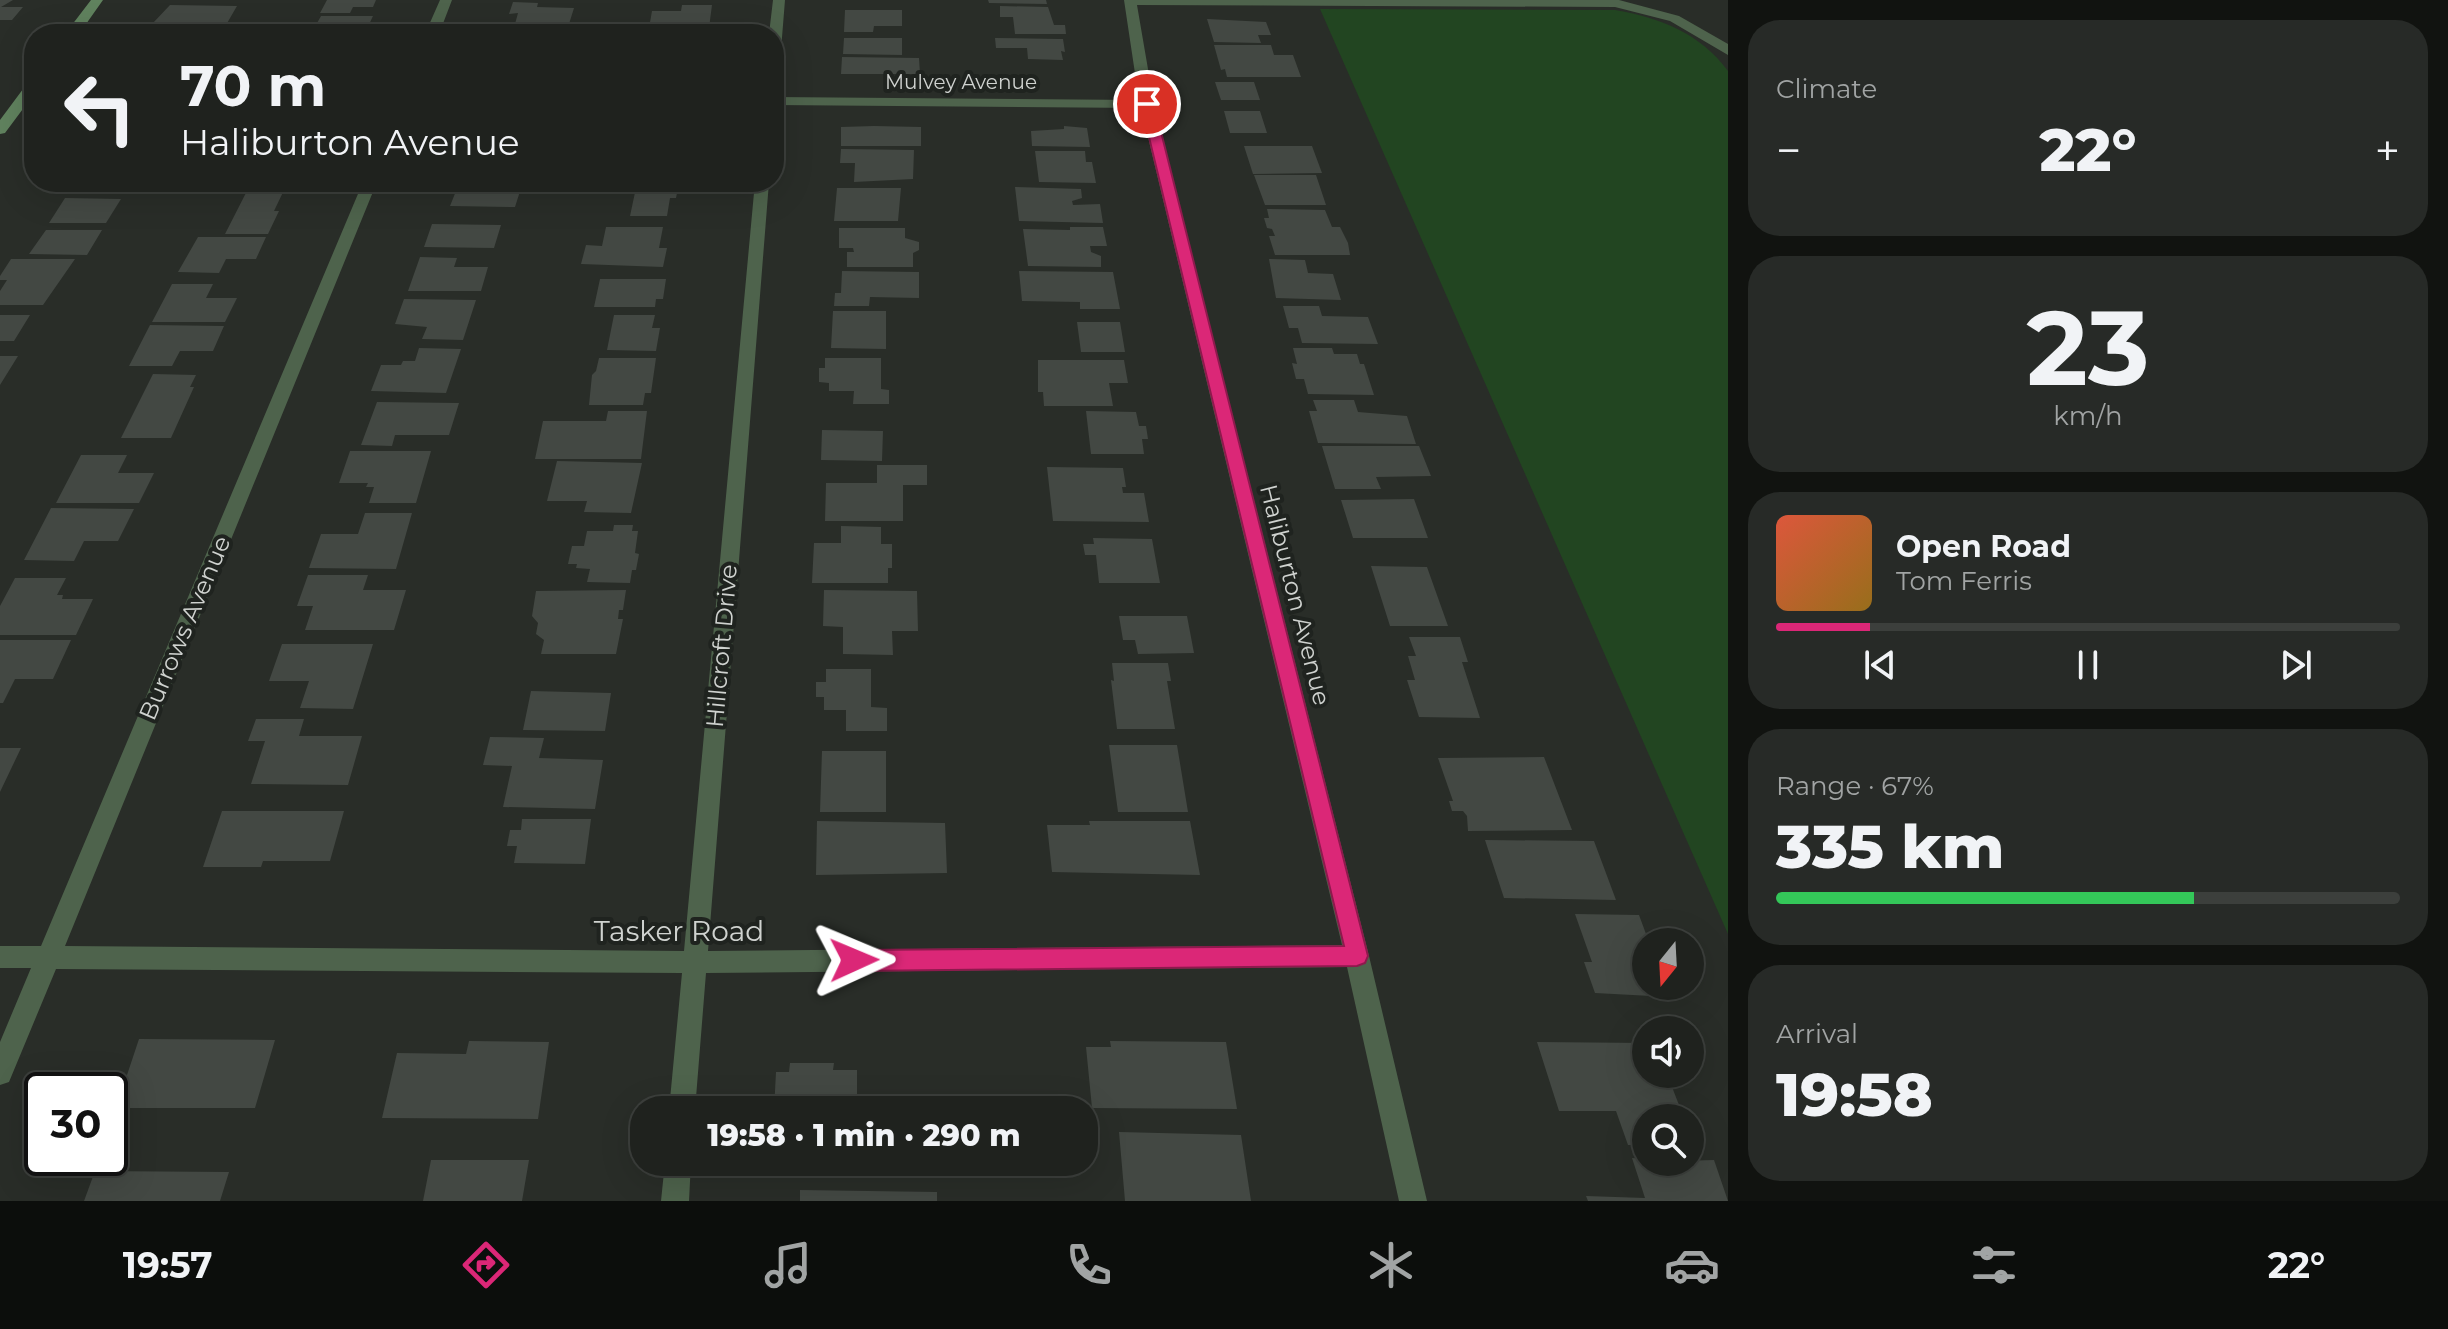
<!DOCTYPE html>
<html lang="en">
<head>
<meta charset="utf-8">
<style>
	body { margin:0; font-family:Montserrat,sans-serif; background:#272a27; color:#f1f3f6; height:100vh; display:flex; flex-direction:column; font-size:30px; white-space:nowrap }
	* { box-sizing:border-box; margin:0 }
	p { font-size:26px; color:#a1a4a4 }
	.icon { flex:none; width:44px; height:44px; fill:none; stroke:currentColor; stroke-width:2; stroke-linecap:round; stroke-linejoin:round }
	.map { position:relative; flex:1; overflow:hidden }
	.panel { display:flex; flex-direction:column; gap:20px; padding:20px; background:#111310; width:720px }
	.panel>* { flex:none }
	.top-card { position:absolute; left:24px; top:24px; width:760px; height:168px; border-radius:32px; box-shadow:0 8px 32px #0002,0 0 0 2px #3c3f3c; background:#1f221e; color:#f1f3f6; overflow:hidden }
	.needle { width:52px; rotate:198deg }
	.buttons { position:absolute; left:1632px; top:928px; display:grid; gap:16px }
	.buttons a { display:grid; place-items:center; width:72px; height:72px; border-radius:50%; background:#1f221e; box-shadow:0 8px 32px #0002,0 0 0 2px #3c3f3c; font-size:40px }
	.speed { position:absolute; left:24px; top:1072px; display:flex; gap:16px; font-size:40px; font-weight:700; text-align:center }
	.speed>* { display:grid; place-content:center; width:104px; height:104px; border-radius:50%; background:#1f221e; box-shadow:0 8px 32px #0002,0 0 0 2px #3c3f3c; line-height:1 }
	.speed .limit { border:4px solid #111; border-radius:12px; background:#fff; color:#111 }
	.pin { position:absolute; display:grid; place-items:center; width:68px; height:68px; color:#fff; margin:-34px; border:4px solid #fff; border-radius:50%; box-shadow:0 2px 8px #0007 }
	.me { position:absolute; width:88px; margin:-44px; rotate:89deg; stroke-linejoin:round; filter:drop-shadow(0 0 6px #0008) }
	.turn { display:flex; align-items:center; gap:28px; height:168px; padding:0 24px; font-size:36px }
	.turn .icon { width:104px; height:104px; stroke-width:2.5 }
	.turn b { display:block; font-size:56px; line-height:68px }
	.big { font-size:60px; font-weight:800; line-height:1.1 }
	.panel .tile { flex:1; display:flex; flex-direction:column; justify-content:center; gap:12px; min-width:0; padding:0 28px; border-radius:32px; background:#272a27 }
	.panel .dial { align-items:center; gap:0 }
	.dial b { font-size:104px; line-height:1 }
	.song { display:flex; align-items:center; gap:24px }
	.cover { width:96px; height:96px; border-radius:12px; background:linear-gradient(135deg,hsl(10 70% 55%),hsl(40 70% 35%)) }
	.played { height:8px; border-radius:4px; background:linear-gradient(90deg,#db2777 15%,#3c3f3c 15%) }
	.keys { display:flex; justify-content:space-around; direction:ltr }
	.heat { display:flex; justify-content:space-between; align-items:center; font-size:44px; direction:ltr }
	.charge { height:12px; border-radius:6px; background:linear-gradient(90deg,#34c759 67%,#3c3f3c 0) }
	.trip { position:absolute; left:630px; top:1096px; width:468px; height:80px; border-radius:32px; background:#1f221e; box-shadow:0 8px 32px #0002,0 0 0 2px #3c3f3c; font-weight:800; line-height:80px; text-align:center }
	.tabs { display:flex; height:128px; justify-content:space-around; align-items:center; background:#0c0e0c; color:#a1a4a4 }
	.tabs .icon { width:56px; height:56px }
	.tabs .current { color:#db2777 }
	.tabs b { font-size:36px; color:#f1f3f6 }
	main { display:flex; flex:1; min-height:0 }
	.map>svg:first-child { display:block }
	.green { fill:#224521 }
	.building { fill:#434843 }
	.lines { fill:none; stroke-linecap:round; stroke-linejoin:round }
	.street { fill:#4e634c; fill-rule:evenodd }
	.secondary { fill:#60825e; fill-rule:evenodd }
	.route { fill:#db2777; stroke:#8e194d; stroke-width:2 }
	.labels { text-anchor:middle; stroke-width:8; stroke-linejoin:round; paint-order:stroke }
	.far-street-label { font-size:20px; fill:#cfd2cf; stroke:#1f231f }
	.street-label { font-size:24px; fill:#cfd2cf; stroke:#1f231f }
	.near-street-label { font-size:28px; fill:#cfd2cf; stroke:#1f231f }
</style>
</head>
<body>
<main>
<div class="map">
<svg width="1728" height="1201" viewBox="0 0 1728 1201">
	<rect width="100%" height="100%" fill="#292d28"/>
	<!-- green -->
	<path class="green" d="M1320,9l295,1c45,8 85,23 113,61v863z"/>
	<!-- building -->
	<path class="building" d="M0,0h13l-12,7h22l-11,13h-12z
		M327,0h49l-3,7h-20l-3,6h-30z
		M988,0h58l1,4 -58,-1z
		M513,2l25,1 -1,4 37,1 -5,16h-54l3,-11 -9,1z
		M170,5l67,1 -11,19 -73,-2z
		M682,5h30l-3,23h-60l3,-17h29z
		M1000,6l48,1 6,18h11l1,9h-51l-2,-17h-13z
		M845,10h57v16h-28l-1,6h-29z
		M321,16h52l-8,17 -54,1z
		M1207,19l59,3 5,13h-13l3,8 -47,-1z
		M154,29h70l-3,5h-70z
		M844,38h58v17l-59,-1z
		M995,38l64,1h4l2,13 -4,-1 2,9 -35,-1 -1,-11h-31z
		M1214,45h57l3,10h19l8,22h-74l-2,-8 -4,1z
		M842,57l77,1 1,16h-79z
		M1215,82h39l6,18h-39z
		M1224,111h36l7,22h-37z
		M874,126l47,1v19h-80v-19z
		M1064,126l23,2 3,19 -58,-1 -1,-15 33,-2z
		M1244,146h68l10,27 -69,1z
		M841,149l73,1 -1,29 -59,3 1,-19h-15z
		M1035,151h50l1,11h6l4,21 -57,-1z
		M1254,175h62l10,30h-61z
		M76,182h31l-6,9 -31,-1z
		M449,182h31l-1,2 43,1 -7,22 -65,-1 6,-15h-11z
		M637,183h42l-3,15h-6l-3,18h-37z
		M250,185l36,1 -12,25h5l-11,23h-43z
		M1015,187l66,2 1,9 -10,3 1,4 27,-1 3,19 -84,-2z
		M837,188h64l-3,33h-64z
		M65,198l56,1 -15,24h-57z
		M1267,209l58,1 7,17h8l8,16 2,12h-75l-6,-19h6l-3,-7 -5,-1 -3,-10h5z
		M432,224l69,1 -7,23 -70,-1z
		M606,227h57l-4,21h8l-4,19 -82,-3 5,-19 16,1z
		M1070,227h33l4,19h-17l1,6 10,4v11l-73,-1 -5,-37 47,1z
		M839,228h66v10l14,4v8l-6,3v14h-66v-15h7l-1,-4h-14z
		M46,230h56l-15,25 -58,-1z
		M198,237h68l-10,22h-30l-7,14 -41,-1z
		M420,257l37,1 -3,9h34l-7,24h-73z
		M11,259h64l-32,46h-43v-14l7,-11h-7v-4z
		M1269,259l36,1 3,13 25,1 8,26 -65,-2z
		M842,271l77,1v26l-49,-1 -1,9h-35l1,-13h6z
		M1019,271l94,1 7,37h-40v-7l-58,-1z
		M600,279h66l-3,20h-7l-1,8h-61z
		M172,284h41l-7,14h31l-12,24h-73z
		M404,299l72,1 -13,40 -41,-1 5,-12 -32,-3z
		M1283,306h36l3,10 46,1 10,27 -76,-1 -4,-15h-9z
		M833,311h53v38l-55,-1z
		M0,315h30l-16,26h-14z
		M614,315h41l-3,13h8l-4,23 -49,-1z
		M1077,322h43l5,30h-44z
		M150,325l74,1 -11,25h-33l-8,15h-43z
		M419,348l42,1 -15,44 -75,-2 10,-26h20l2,-4h12z
		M1293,348h39l2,6h23l3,10h4l10,31 -66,-1 -4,-15h-8l-4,-16 5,1z
		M0,356h18l-18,29z
		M599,358h57l-5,35h-6l-2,12h-54l3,-30 4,-4z
		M825,358h56v31l8,1v14h-36l1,-13h-25v-8l-10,-1v-14h6z
		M1038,360h86l4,23h-19l4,23h-69l-1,-14h-5z
		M153,374l43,1 -6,12h4l-23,51h-50z
		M1313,400h41l4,12 49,4 9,28 -98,-1 -9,-32h8z
		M377,402l82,1 -10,32h-54l-3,11 -31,-1z
		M608,411h39l-6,48h-106l8,-38h63z
		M1086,411l50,1 3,14h7l2,13h-6l2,15h-53z
		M822,430l61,1 -1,30 -61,-1z
		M1322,446h97l12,30 -55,1 5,12h-46z
		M350,451h81l-15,52h-47l5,-16h-8l2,-4h-29z
		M81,455h46l-9,18h36l-15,30h-83z
		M557,461l85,2 -11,50 -47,-1 3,-11h-40z
		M877,465h50v20h-24v36h-78l1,-38h51z
		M1047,467l76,1 3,19h-4l1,6h21l5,29 -96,-1z
		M1414,499l14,39h-75l-12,-38z
		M51,508l83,1 -16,32h-34l-10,20 -50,-1z
		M365,513h47l-16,56 -87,-1 12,-34h37z
		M614,525h19l-1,6h6l-3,22 4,1 -3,16h-4l-2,13 -43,-1 3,-13 -14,-1 1,-4h-9l4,-18h12l3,-15h26z
		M841,526l40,1v17h11v24h-4v15h-76l2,-40h27z
		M1093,538l59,1 8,44h-61l-3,-28h-11l-2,-11h11z
		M1371,566l56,1 21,59h-58z
		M308,575h60l-5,15h43l-12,40h-89l8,-24h-16z
		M15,578h51l-9,17h6l-1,4h31l-17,36h-76v-29z
		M626,590l-3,20h-4l-1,9h5l-7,35h-75l3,-14 -8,-6 2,-11 -6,-7 4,-25z
		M824,590l93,1 1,40h-26l1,24 -50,-1v-27l-20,-1z
		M1119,616h68l7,37 -56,1 -3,-14h-12z
		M1409,637h51l8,25h-6l18,56 -61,-1 -12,-37h8l-7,-24h8z
		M0,640h71l-18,39h-38l-12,24h-3z
		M282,644h91l-20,65 -53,-1 9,-27h-40z
		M1112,663h56l3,18h-4l8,48h-58l-6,-49 3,1z
		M826,669h45v38l16,1v23h-41v-21h-22v-13h-8v-15h10z
		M531,691l80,2 -6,38 -82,-1z
		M256,719h48l-5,17h63l-14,49 -97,-1 14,-43h-17z
		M490,737l54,1 -5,20 64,2 -8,49 -92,-2 9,-41 -29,-1z
		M1109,745h68l11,67h-70z
		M0,748h21l-21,44z
		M822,751h64v61h-66z
		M1544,757l28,73 -104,1 -1,-15 -4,-5h-11l-3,-10h4l-15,-43z
		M222,811h122l-14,50h-67l-2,6h-58z
		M522,819h69l-6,45 -71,-1 3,-17h-10l3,-16h11z
		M817,821l128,2 2,50 -131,2z
		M1089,821h101l10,54 -148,-3 -5,-47h43z
		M1485,840l109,1 22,59 -112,-2z
		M1575,914l64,1 10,27h-3v44h20l4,11 -75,-4 -11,-31h8z
		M139,1039l136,1 -20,68h-139z
		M469,1041l80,1 -11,77 -156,-1 15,-65 69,1z
		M1110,1041l116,1 11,67 -145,-1 -6,-61h25z
		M1537,1042l109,1v31h21l17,44h-38v27h-18l-12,-34h-57z
		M790,1063h44l-1,7h24v40h-83l2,-38h13z
		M1119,1132l122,3 10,66h-126z
		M1632,1158l14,1v3l68,-2 14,41h-140l-2,-5 59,2z
		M431,1160h98l-7,41h-99z
		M95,1171l134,1 -9,29h-136z
		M800,1190l137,2v9h-137z"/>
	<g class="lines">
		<!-- street -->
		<path class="street" d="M440,0h12l-13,34h-14z
			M773,0h12l-4,50 -7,4v-20h-5z
			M1124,0h495l60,16 49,28v11l-58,-34 -55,-14 -478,-2 17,99 215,852 58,245h-28l-52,-234 -641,6 -11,137h-26l13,-137 -626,-4 -47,113 -9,3v-43l31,-74h-31v-22h41l322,-764h14l-312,764 619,5 71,-769h14l-61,769 634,-6 -201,-837 -367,-3v-8l365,3z
			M665,1162h26l-2,39h-28z"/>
		<!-- secondary -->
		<path class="secondary" d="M91,0h12l-24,34h-14z
			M34,80v14l-29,39 -5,1v-14l29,-39z"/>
	</g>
	<!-- route -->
	<path class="route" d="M1147,100l7,4 214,852 -3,7 -8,3 -503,5 -8,-3 -3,-8 3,-7 8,-3 490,-4 -203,-842z"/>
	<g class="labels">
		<!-- far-street labels -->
		<g class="far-street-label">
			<text x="961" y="89">Mulvey Avenue</text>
		</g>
		<!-- street labels -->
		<g class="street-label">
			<text transform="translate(1295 595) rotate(76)" y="8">Haliburton Avenue</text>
			<text transform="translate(185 628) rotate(-67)" y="8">Burrows Avenue</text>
			<text transform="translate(722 646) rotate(-85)" y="8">Hillcroft Drive</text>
		</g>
		<!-- near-street labels -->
		<g class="near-street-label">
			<text x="679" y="941">Tasker Road</text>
		</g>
	</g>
</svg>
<div class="buttons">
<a><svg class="needle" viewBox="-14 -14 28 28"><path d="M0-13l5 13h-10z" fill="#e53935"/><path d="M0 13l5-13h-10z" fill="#a1a4a4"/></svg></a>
<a><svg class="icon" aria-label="sound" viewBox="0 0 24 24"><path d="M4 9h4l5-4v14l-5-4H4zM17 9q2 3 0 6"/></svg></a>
<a><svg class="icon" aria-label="search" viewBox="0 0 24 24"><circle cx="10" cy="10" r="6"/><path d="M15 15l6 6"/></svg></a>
</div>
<div class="speed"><div class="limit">30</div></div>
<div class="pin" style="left:1147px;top:104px;background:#d93025"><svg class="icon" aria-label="arrive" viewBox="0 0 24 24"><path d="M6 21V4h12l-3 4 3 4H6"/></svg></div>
<svg class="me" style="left:854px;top:960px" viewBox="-20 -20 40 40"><path d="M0-17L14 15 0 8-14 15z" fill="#db2777" stroke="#fff" stroke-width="4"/></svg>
<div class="trip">19:58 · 1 min · 290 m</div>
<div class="top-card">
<div class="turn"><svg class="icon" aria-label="left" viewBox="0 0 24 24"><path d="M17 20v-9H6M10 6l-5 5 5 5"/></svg><div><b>70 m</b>Haliburton Avenue</div></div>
</div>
</div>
<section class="panel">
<div class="tile"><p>Climate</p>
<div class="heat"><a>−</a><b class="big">22°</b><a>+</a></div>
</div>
<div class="tile dial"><b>23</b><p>km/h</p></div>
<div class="tile">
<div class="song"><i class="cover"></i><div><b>Open Road</b><p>Tom Ferris</p></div></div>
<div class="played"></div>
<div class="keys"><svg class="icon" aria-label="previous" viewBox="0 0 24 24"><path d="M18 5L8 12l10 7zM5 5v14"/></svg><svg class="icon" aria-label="pause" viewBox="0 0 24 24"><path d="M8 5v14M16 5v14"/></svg><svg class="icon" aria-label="next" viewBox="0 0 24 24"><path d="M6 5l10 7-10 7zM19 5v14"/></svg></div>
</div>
<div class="tile"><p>Range · 67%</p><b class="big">335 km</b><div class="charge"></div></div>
<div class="tile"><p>Arrival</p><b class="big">19:58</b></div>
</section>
</main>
<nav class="tabs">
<b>19:57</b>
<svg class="icon current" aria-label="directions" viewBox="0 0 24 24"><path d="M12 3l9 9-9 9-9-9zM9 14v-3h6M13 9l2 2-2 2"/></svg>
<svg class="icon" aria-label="music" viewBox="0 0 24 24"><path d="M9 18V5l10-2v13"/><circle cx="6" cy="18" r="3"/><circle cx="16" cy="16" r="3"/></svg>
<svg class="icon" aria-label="phone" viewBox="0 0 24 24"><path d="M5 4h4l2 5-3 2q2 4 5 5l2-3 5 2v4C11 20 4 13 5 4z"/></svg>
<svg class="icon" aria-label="climate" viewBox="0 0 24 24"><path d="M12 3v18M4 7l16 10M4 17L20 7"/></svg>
<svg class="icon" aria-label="car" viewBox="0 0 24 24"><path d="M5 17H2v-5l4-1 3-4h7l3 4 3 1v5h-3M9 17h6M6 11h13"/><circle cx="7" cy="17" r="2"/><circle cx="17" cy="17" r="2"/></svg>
<svg class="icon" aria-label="filters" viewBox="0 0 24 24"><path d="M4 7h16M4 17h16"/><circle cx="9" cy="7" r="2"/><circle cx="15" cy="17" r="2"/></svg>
<b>22°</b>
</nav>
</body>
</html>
